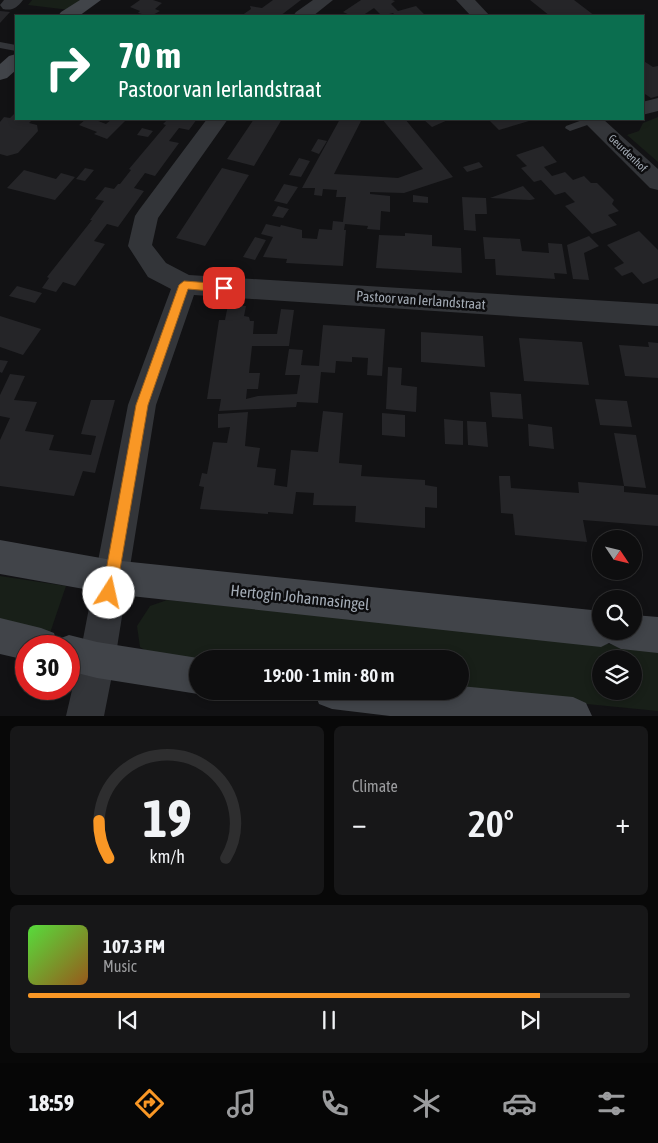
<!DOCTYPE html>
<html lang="en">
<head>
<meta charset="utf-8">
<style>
	body { margin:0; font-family:"Asap Condensed",sans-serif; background:#171718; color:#f1f3f6; height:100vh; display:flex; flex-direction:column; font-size:19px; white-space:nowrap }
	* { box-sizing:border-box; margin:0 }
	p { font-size:16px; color:#9b9c9e }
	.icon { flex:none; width:28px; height:28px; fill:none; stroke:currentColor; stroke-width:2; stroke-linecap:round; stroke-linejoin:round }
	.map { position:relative; height:716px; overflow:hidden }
	.side { display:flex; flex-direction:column; gap:10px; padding:10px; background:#080808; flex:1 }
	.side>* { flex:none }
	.guide { position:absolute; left:15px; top:15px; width:629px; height:105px; border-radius:0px; box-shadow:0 2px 8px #0003,0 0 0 1px #2e2e2f; background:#0b6e4f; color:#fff; overflow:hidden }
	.needle { width:32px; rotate:125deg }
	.tools { position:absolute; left:592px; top:530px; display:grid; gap:10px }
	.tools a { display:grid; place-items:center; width:50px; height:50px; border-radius:50%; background:#0e0e0f; box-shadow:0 2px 8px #0003,0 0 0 1px #2e2e2f; font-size:25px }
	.speed { position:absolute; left:15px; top:635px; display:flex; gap:10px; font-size:25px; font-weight:700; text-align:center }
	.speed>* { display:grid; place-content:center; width:65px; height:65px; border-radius:50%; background:#0e0e0f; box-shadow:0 2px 8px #0003,0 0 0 1px #2e2e2f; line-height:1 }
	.speed .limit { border:8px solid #d22; background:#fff; color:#111 }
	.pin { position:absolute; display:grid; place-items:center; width:42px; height:42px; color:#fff; margin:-21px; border-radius:10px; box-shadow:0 2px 8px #0006 }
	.me { position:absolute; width:55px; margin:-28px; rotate:10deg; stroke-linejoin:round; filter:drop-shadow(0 0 4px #0008) }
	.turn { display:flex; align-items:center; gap:18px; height:105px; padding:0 20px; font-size:22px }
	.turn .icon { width:65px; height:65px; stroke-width:2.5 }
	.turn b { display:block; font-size:35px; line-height:42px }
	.big { font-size:38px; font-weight:600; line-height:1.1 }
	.side .card { flex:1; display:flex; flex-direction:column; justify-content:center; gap:8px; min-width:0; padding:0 18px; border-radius:8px; background:#171718 }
	.side .dial { align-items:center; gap:0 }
	.dial svg { height:130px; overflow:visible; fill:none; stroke:#2e2e2f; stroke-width:7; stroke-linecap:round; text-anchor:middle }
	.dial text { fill:#f1f3f6; stroke:none }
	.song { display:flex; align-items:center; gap:15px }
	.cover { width:60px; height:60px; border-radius:8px; background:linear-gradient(135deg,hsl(110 70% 55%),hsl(30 70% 35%)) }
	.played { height:5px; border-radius:2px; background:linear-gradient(90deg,#f99725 85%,#2e2e2f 85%) }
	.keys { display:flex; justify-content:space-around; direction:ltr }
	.heat { display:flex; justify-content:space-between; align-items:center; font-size:28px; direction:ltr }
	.side .tiles { flex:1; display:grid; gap:10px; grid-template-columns:1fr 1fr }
	.card:last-child { grid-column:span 2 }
	.trip { position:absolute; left:189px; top:650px; width:280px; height:50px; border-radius:25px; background:#0e0e0f; box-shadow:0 2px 8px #0003,0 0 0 1px #2e2e2f; font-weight:600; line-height:50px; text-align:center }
	.menu { display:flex; height:80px; justify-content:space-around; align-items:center; background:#060606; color:#9b9c9e }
	.menu .icon { width:35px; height:35px }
	.menu .selected { color:#f99725 }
	.menu b { font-size:22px; color:#f1f3f6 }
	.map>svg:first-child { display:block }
	.green { fill:#181f18; fill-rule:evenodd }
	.building { fill:#252528 }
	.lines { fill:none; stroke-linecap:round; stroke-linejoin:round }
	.lane { fill:#333539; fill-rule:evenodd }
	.street { fill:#333539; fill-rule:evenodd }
	.secondary { fill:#414449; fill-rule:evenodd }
	.route { fill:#f99725; stroke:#a26218 }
	.labels { text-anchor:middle; stroke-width:5; stroke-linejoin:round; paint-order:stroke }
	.far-street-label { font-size:11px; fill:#a3abb5; stroke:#0d0d0f }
	.street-label { font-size:14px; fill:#a3abb5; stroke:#0d0d0f }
	.near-street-label { font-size:16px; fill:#a3abb5; stroke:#0d0d0f }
</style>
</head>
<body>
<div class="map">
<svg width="658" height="716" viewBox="0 0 658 716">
	<rect width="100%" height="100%" fill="#121214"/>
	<!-- green -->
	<path class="green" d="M32,0h54l-16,10 -42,-5z
		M658,117v45l-31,-27 12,-4 4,-8z
		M0,576l66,10 -16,47 -50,-12z
		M167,600l491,49v62l-204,-20h6v-32h-262l-45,-4 -13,-8 -3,-21 13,-20zM601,659h33v32h-33z"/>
	<!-- building -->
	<path class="building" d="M140,0h13l9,3 -7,6 5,2 -9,5h-13l4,-2 -4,-1 2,-2 -10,-4z
		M273,0h28l-21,16h-39l10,-7 -1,-3 12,2z
		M361,0h31l3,1 -4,3 7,7 18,-5 10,10h-30l-3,-3 -11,3 -8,-8 -12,8h-10l-9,-4z
		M530,0h44l21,16h-45z
		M0,11l10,1 -10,11z
		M642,60l11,7 5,-1v30l-7,2 -9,-6z
		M16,112v7h17l-4,4 8,2 1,6 -20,22 -11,3 -7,-2v-32l4,-5 6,1z
		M86,119h7l13,5 6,-5h15l-20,20 -13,-5 3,-2 -18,-7z
		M168,119h29l-8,11 -10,-2 -10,13 10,2 -24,33 -10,-3 -11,15 10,3 -26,36 -11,-3 -13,17 11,3 -30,42 -12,-4 -7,10 -14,-4 7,-10 -2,-1 45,-57h-2l14,-19 -9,-2 10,-12 9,2 4,-5h2l11,-14 -2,-1 37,-44 -3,-1z
		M254,119h28l-28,47 -27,-7z
		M340,119h22l-28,55 64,4 25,-9 -41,-50h23l48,58 -49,16 -34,-1v2l20,2v16l-9,-1 -1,19 -13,-1 1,-3 -23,-2 -1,6h2l-3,36 -57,-3 1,-4 -24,-2 10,-20 -12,-3 5,-10 14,3 1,-2 21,5v8l15,1 2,-10 13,1 1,-9 10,1 3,-25h-10l1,-7 -14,-1 -1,7 -8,-1 1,-7h-13z
		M423,119h27l-18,8z
		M488,119h39l2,2 -30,9z
		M142,128l11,3 -5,6 -11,-2z
		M318,139l9,2 -8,13 -8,-3z
		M543,146l14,16 -13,5 8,9 13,-4 8,8 11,-4 7,7h6l17,17 -2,4 7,7 -11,4 9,10 -25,9 -27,-28 10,-4 -10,-10 -10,3 -14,-15 -7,2 -13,-14 6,-2 -11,-11z
		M299,158l11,3 -9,16 -12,-2z
		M479,162l4,5 -16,5 -4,-5z
		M85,168l9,2 -9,11 -9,-2z
		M222,168l27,7 -44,71 -29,-8z
		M24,170l32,9 5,-6 14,4 -20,23 -48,-12z
		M284,184l14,3 -11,17 -13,-3z
		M523,186l12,13 -5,1 -40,-2z
		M413,195l15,2v6l-15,-1z
		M462,197l24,1 1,16h-12l1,17 -12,-1z
		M278,206l11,3 -6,9 -11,-2z
		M639,231l19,19v28l-15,6 -11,-12 -10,4 -8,-8 10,-5 -17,-18z
		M405,233l27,2v11l29,2 1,25 -86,-5 3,-33 26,1z
		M589,236l10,10 -15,7 5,27 -16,-1 -6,-34z
		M255,237l11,3 -11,20 -12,-3z
		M483,237l37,2 2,12 27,2 -1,-10 14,1 5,30 -13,-1 1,6 -59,-4 -1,-16h-10z
		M17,286l25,7 -7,10 -26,-7z
		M228,305l18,1 -2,10 5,1 1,4h4l-1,13h24l4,-25 13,1 -5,36h-37l-3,27h11l-2,16h-11l-1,10 12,-3 39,-2 3,-19h-15l4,-26 14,1 -2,15 18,1 4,-41 62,4 -3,47 -15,-1 1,-17 -16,-1v5l-16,-1 -1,12 -14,-1 -3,31 -21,-1 -1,5 -77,4 2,-12h-14l12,-79h6z
		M0,316l41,13 -18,26 -23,-8z
		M421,332l62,4 2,31 -64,-5z
		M519,338l63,4 7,43 -65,-4z
		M648,342l10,1v35l-33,-2 -6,-31 30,2z
		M0,360l8,1 -6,12 -2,-1z
		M388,367l14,1 -1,17 16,2 -1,25 -30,-3z
		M10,374l15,2 -11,24 23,2 -12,29 29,4 -5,15 42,5 5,-19 -15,-2 10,-34h24l-20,73 -12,-2 -9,25 -74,-10v-46l10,-22 -10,-2v-21z
		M490,392l31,2 2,25 -31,-2z
		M595,399l32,2 5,26 -32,-2z
		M323,411l20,2 -4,50 23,2 -1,11 64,4v5l12,2v21l-12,-1v21l-70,-6 1,-16 -43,-1 1,-12 -18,-1 -3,22 -25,-2v2l-68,-5 4,-22 -5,-1 3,-13 5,1 6,-32 14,1 3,-16 -12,1v-14l30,-2 -3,34 15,2 -3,19 19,2 -2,16 13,2 4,-37 27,2z
		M382,413l23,2v22l-23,-2z
		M444,419l19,2v24l-18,-1z
		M467,421l19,1 2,25 -20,-2z
		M528,424l24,3 2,22 -25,-3z
		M614,433l22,2 10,53 -22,-2z
		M499,476h11l1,12 68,5 -1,-11 46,4v6l34,3v31l-75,-6 4,22 -72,-7 -2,-21 -12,-1z"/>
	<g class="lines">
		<!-- lane -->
		<path class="lane" d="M0,42l16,3v6l-16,-3z
			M585,119l12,1 -1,2 -26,9 -5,-3 1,-2z"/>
		<!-- street -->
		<path class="street" d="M4,0h19c-6,8 -11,11 -20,9l-3,-4z
			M313,0h20l-20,16h-20l3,-4z
			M456,0h19l15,16h-19z
			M658,98v13l-16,4v-13z
			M207,119h21l-70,99 -6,27 14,18 23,12 469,29v22l-464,-31 -38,110 -41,255 -11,56h-38l13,-56 49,-255 43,-116 -23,-12 -20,-31 7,-30 4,-6z
			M581,119h22l55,50v21l-8,-2z"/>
		<!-- secondary -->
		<path class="secondary" d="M80,0h21l-22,16h-21l3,-4z
			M16,54v16l-9,8 -7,2v-16l9,-8z
			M0,540l112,20 489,51v20h33v-16l24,2v36l-37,-4 -12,-6 -8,4 -489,-53 -112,-20z
			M0,618l41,10 13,5 2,7 13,-5 28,7 101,16 2,1h-2v32h7l-7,3 -101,-16 -28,-7v-25h-43v14l-26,-6z
			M460,686l113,11 13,6 6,13h-202l-58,-7 -13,-5 -5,-13h146z"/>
	</g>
	<!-- route -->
	<path class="route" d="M184,281l40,3 5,4 -5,4 -36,-3 -40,116 -32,188 -2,5 -5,2 -5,-2 -2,-5 34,-188 43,-120z"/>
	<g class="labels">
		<!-- far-street labels -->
		<g class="far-street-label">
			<text transform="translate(628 153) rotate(44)" y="4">Geurdenhof</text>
		</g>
		<!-- street labels -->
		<g class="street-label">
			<text transform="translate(421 300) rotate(4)" y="5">Pastoor van Ierlandstraat</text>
		</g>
		<!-- near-street labels -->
		<g class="near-street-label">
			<text transform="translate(300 597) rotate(6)" y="6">Hertogin Johannasingel</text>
		</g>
	</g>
</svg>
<div class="tools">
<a><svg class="needle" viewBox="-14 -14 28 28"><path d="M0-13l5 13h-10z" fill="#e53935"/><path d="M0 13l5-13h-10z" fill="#9b9c9e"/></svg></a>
<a><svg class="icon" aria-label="search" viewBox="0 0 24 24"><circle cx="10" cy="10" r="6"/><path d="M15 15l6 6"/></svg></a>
<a><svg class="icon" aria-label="layers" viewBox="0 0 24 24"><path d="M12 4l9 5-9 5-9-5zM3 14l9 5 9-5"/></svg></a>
</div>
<div class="speed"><div class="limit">30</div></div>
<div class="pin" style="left:224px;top:288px;background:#d93025"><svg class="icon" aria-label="arrive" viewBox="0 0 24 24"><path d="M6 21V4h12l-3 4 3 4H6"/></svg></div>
<svg class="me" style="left:109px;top:593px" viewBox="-20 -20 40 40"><circle r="19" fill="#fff"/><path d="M0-13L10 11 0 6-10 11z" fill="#f99725"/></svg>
<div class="trip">19:00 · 1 min · 80 m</div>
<div class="guide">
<div class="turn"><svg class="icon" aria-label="right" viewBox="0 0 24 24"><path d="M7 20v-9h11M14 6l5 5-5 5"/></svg><div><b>70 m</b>Pastoor van Ierlandstraat</div></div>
</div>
</div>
<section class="side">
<div class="tiles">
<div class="card dial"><svg viewBox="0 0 100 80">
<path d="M14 69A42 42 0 1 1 86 69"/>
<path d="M14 69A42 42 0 0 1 8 46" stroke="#f99725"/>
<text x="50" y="56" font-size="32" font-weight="700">19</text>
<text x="50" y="72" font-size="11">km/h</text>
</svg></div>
<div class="card"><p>Climate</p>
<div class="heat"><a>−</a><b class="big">20°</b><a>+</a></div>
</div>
<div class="card">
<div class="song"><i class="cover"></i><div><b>107.3 FM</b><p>Music</p></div></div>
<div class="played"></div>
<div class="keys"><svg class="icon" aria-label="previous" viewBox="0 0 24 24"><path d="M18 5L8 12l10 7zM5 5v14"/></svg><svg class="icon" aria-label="pause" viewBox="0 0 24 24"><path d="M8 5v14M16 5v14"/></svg><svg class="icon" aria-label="next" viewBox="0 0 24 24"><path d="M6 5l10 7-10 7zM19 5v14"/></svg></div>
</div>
</div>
</section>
<nav class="menu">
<b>18:59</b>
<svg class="icon selected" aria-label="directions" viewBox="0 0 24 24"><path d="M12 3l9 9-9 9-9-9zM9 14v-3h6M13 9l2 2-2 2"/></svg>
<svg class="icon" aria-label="music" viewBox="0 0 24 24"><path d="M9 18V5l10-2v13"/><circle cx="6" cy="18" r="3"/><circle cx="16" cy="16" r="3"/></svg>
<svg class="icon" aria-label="phone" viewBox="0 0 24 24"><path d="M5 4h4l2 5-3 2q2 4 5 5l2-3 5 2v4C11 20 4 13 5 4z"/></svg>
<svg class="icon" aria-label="climate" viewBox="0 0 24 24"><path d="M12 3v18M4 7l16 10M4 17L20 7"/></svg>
<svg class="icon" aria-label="car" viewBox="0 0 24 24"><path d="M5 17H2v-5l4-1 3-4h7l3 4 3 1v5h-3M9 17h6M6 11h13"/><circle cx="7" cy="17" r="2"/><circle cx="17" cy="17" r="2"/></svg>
<svg class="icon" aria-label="filters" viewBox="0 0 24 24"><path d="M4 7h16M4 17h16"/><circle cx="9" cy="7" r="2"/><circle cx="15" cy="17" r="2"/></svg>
</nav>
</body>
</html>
